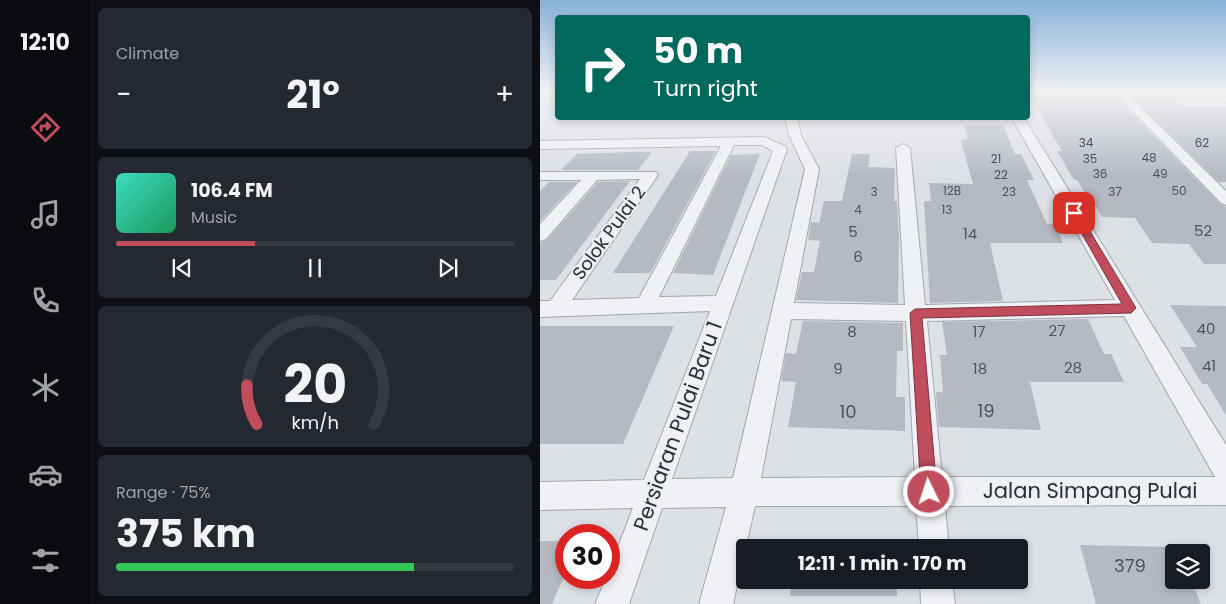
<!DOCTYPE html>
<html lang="en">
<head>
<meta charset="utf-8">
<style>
	body { margin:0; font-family:Poppins,sans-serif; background:#242831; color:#f1f3f6; height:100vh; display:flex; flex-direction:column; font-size:19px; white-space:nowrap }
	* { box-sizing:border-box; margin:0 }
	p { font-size:16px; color:#9ea1a6 }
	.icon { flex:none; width:28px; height:28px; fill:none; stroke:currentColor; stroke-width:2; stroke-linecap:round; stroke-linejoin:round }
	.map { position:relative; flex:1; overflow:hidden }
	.drawer { display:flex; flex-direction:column; gap:8px; padding:8px; background:#0d0f14; width:450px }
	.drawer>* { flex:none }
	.top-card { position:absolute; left:15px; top:15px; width:475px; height:105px; border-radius:5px; box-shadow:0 2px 8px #0003; background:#00695c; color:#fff; overflow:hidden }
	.tools { position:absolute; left:625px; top:544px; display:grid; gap:10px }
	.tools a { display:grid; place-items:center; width:45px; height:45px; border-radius:5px; background:#171b24; box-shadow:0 2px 8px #0003; font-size:25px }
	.speed { position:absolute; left:15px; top:524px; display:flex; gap:10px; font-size:25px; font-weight:700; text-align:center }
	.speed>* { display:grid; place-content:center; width:65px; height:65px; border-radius:50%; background:#171b24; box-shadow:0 2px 8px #0003; line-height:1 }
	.speed .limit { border:8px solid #d22; background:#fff; color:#111 }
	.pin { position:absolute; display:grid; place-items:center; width:42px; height:42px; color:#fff; margin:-21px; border-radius:10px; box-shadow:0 2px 8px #0006 }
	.me { position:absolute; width:55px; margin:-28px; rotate:356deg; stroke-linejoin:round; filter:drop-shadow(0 0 4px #0008) }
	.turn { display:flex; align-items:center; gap:18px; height:105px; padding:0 15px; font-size:22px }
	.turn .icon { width:65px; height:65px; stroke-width:2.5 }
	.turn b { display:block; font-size:35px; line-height:42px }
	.big { font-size:38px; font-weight:700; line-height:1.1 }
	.drawer .widget { flex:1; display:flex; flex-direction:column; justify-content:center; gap:8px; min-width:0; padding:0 18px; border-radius:8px; background:#242831 }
	.drawer .dial { align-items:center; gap:0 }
	.dial svg { height:130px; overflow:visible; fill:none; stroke:#363941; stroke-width:7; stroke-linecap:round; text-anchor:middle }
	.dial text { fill:#f1f3f6; stroke:none }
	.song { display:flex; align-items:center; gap:15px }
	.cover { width:60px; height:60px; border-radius:8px; background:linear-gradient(135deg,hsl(170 70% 55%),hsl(150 70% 35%)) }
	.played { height:5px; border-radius:2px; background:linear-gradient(90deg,#c04d5e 35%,#363941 35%) }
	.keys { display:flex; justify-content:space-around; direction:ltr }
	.heat { display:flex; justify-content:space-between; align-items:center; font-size:28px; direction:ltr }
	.charge { height:8px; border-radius:4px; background:linear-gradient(90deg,#34c759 75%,#363941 0) }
	.trip { position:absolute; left:196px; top:539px; width:292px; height:50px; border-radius:5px; background:#171b24; box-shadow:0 2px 8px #0003; font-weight:700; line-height:50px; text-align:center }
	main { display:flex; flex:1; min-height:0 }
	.tab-bar { display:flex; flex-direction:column; width:90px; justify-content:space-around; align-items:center; background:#090b0e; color:#9ea1a6 }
	.tab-bar .icon { width:35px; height:35px }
	.tab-bar .active { color:#c04d5e }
	.tab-bar b { font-size:22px; color:#f1f3f6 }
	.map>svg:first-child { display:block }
	.building { fill:#b5bac2 }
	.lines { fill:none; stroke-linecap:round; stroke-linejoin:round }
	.minor-casing { stroke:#a3a7ae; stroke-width:2 }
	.minor { fill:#eff1f4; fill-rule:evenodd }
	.route { fill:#c04d5e; stroke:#7d323d }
	.labels { text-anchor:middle; stroke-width:4; stroke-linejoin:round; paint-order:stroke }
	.far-number-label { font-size:12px; fill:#4b525c }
	.number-label { font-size:15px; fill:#4b525c }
	.street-label { font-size:18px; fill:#282f3a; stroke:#eceff3 }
	.near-number-label { font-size:18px; fill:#4b525c }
	.near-street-label { font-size:21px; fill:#282f3a; stroke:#eceff3 }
</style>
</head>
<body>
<main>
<nav class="tab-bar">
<b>12:10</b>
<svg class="icon active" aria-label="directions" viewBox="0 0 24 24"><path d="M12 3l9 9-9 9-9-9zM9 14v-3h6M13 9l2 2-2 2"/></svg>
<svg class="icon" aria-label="music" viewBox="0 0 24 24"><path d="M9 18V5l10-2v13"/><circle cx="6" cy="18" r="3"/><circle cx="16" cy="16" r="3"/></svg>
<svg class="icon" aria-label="phone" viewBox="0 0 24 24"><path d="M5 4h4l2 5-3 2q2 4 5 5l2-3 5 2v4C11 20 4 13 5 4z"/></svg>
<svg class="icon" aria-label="climate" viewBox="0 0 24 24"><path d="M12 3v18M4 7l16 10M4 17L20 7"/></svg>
<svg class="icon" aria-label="car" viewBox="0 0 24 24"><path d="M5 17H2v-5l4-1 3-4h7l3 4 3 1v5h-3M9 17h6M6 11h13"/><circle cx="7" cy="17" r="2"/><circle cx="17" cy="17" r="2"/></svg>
<svg class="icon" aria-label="filters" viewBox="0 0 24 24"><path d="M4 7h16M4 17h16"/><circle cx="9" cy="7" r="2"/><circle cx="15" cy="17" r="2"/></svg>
</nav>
<section class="drawer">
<div class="widget"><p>Climate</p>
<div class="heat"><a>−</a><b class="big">21°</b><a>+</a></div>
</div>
<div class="widget">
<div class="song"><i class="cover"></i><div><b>106.4 FM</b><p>Music</p></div></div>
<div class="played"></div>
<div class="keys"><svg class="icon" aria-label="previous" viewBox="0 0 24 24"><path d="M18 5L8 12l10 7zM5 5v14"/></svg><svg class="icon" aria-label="pause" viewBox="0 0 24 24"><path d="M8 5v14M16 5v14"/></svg><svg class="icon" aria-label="next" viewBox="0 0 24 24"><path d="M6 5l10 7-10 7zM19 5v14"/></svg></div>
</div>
<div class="widget dial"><svg viewBox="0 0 100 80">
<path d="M14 69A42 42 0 1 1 86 69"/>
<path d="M14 69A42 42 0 0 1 8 45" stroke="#c04d5e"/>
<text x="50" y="56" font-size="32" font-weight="700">20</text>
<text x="50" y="72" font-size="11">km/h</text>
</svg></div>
<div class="widget"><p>Range · 75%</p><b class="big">375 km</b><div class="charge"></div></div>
</section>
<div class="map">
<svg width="686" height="604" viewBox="0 0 686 604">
	<rect width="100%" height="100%" fill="#dde0e5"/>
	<!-- building -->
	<path class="building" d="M629,95l13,11h44v76h-7l-88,-86z
		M490,96h85l105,108 6,3v57h-22l-15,-20 -37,-1 -17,-25 -33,-1 -11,-19h-3l-11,-18h-3l-17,-29h5z
		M424,125h39l12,29h6l13,26h-7l20,44h8l8,19h-73l13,58 -73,2 -6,-102h7l-2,-18 44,1 -12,-43h2l-1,-2h6z
		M150,151h26l-66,122h-37z
		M92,152h20l-14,18h-77l16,-16z
		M220,154l-47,121 -40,-2 58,-118z
		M312,154h18l-2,13 27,1 -1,33h3l2,36 -1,66 -102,-3 6,-28h12l6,-31 -12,-1 3,-18 8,1 5,-22h18z
		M90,181l-74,99h-16v-37l7,-3 51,-58z
		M9,182h28l-37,39v-30z
		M630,305l56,1v109l-19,-31h-5l-22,-37h17z
		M548,319l16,35h7l13,28h-94l11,48 -102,-3 -3,-35h7l-3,-37h7l-5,-33z
		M263,321l100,2v28h-6l-1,46h9v34l-117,-4 8,-45 -15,-1 5,-28 10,1z
		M0,326h134l-51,118h-83z
		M0,541h26v31l-14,32h-12z
		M540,545l97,2 3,5h-6v28h17l10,24h-105z
		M252,580h105v16h-107z"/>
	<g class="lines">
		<defs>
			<path id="minor" d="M573,91h11l102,100v14l-5,-2z
				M669,91h12l5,4v8z
				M245,118h12l4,17 18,34 -25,134 111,2 -9,-157 7,-4 7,4 15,157 190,-5 -103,-182h12l202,327v60l-281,1 4,42h-30l-3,-42h-161l-22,98h-34l27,-97 -64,1 -33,96h-34l11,-26h3v-8l24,-62 -93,2v-28l104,-2 66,-169 -170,6v-16h10l90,-122 -43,1 -51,59 -6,2v-17l41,-44h-41v-8h116l2,3 -86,125 67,-2 82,-152 -181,3v-8l224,-4 21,9 2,3 -115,330 61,-1 72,-309 -16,-34zM194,145h28l11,6 -57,145 -57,1zM584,316l91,161h-273l-15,-156zM251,319l115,2 9,156 -154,1z
				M380,580h32l3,24h-34z"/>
		</defs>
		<!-- minor casing -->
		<use href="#minor" class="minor-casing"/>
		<!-- minor -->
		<use href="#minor" class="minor"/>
	</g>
	<!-- sky -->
	<linearGradient id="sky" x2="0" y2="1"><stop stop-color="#89b2d9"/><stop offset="0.52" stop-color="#f0f1f3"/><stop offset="1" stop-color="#f0f1f3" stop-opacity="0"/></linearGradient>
	<rect width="686" height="176" fill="url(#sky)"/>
	<!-- route -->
	<path class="route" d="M534,210l5,3 57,95 -5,5 -209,5 15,174 -3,5 -5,3 -6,-3 -2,-5 -11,-179 5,-4 207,-5 -52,-91z"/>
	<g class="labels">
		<!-- far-number labels -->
		<g class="far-number-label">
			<text x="546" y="147">34</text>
			<text x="662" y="147">62</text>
			<text x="609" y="162">48</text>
			<text x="456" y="163">21</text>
			<text x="550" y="163">35</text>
			<text x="560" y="178">36</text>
			<text x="620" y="178">49</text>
			<text x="461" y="179">22</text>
			<text x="412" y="195">12B</text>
			<text x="639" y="195">50</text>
			<text x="334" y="196">3</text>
			<text x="469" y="196">23</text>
			<text x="575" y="196">37</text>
			<text x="318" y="214">4</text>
			<text x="407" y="214">13</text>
		</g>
		<!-- number labels -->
		<g class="number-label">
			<text x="663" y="236">52</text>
			<text x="313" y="237">5</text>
			<text x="430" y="239">14</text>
			<text x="318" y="262">6</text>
			<text x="666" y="334">40</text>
			<text x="517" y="336">27</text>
			<text x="312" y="337">8</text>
			<text x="439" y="337">17</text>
			<text x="669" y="371">41</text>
			<text x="533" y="373">28</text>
			<text x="298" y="374">9</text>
			<text x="440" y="374">18</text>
		</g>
		<!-- street labels -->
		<g class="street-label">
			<text transform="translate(69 233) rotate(-54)" y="6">Solok Pulai 2</text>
		</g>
		<!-- near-number labels -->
		<g class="near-number-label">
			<text x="446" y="417">19</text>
			<text x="308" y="418">10</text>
			<text x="590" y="572">379</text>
		</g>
		<!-- near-street labels -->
		<g class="near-street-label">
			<text transform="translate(138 426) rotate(-70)" y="7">Persiaran Pulai Baru 1</text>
			<text x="550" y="498">Jalan Simpang Pulai</text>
		</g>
	</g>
</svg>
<div class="tools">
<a><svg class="icon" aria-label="layers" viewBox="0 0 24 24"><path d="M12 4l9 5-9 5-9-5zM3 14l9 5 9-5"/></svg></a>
</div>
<div class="speed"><div class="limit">30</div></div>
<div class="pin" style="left:534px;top:213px;background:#d93025"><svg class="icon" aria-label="arrive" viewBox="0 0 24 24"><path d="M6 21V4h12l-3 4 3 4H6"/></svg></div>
<svg class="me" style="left:389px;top:492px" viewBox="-20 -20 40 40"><circle r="17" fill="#c04d5e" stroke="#fff" stroke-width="3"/><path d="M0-11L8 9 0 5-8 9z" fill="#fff"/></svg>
<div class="trip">12:11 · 1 min · 170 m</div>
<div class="top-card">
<div class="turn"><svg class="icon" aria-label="right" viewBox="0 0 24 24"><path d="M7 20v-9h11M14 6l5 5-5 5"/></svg><div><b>50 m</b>Turn right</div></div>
</div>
</div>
</main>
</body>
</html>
